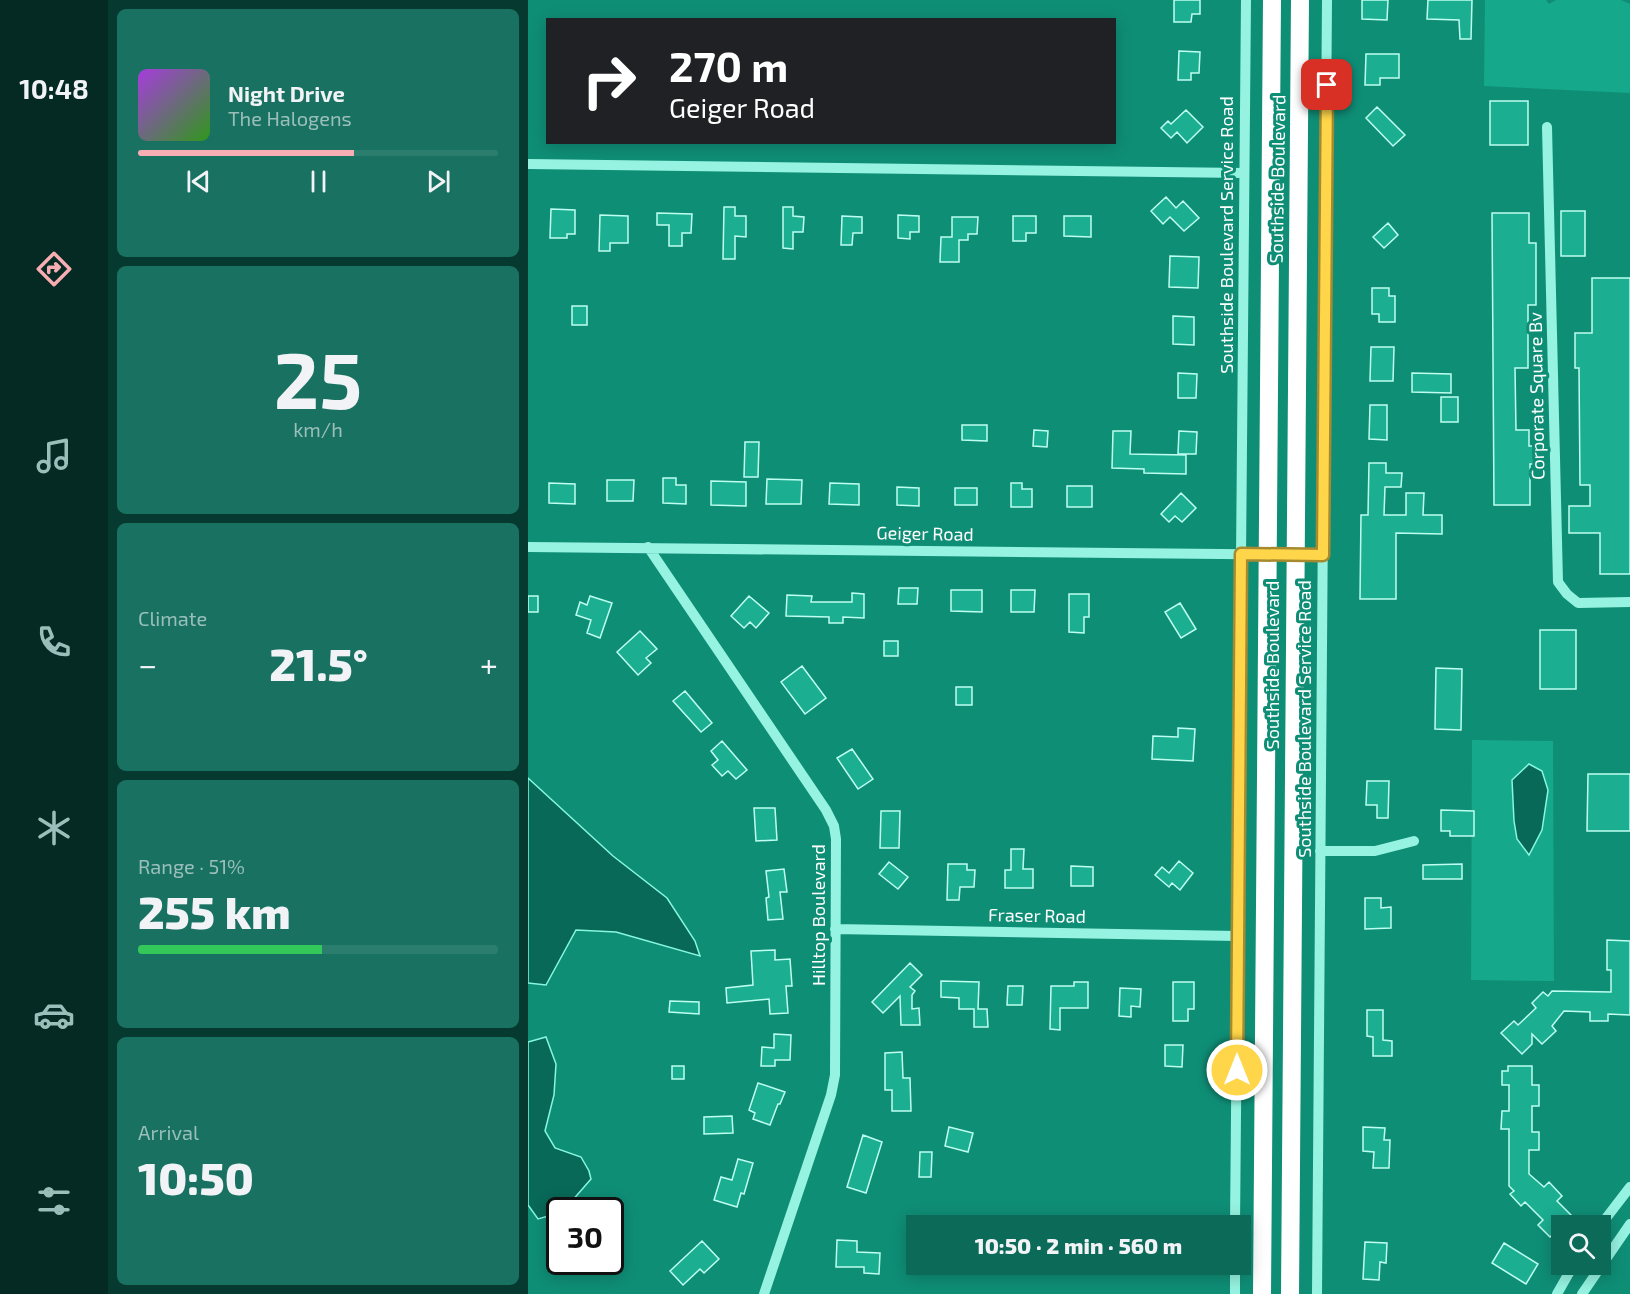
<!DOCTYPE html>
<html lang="en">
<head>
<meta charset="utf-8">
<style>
	body { margin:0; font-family:"Exo 2",sans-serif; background:#197261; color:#f1f3f6; height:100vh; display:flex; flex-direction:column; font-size:22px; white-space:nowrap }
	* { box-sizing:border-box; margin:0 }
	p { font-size:20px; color:#9abfba }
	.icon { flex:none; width:33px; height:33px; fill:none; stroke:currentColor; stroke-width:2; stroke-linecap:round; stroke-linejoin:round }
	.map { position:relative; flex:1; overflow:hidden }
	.panel { display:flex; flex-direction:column; gap:9px; padding:9px; background:#063a30; width:420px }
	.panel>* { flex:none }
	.banner { position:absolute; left:18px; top:18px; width:570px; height:126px; border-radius:0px; box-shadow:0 3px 15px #0003; background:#202124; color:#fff; overflow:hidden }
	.buttons { position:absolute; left:1023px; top:1215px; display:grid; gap:12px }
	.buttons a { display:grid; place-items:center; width:60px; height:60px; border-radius:0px; background:#0b6a58; box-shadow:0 3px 15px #0003; font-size:30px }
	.speed { position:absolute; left:18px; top:1197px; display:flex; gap:12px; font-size:30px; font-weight:700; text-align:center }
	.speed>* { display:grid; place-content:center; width:78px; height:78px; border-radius:50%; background:#0b6a58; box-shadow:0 3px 15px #0003; line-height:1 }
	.speed .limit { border:3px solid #111; border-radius:9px; background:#fff; color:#111 }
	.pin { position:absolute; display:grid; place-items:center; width:51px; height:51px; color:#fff; margin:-26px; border-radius:12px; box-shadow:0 3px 9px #0006 }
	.me { position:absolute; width:66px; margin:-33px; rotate:0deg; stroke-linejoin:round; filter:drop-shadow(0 0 4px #0008) }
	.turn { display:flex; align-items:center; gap:21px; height:126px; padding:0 24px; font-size:27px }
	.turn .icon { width:78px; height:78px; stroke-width:2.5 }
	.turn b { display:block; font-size:42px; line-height:51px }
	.big { font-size:45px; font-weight:800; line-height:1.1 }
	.panel .card { flex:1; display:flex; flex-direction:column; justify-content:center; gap:9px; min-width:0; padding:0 21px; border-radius:9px; background:#197261 }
	.panel .dial { align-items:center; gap:0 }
	.dial b { font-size:78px; line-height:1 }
	.song { display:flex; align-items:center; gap:18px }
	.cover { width:72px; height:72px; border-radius:9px; background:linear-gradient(135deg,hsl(280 70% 55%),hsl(110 70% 35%)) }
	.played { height:6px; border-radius:3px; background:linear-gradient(90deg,#f7adb2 60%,#2b7d6e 60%) }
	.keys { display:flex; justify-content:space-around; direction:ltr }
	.heat { display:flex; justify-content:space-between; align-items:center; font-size:33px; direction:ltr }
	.charge { height:9px; border-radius:4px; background:linear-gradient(90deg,#34c759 51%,#2b7d6e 0) }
	.trip { position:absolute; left:378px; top:1215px; width:345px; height:60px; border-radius:0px; background:#0b6a58; box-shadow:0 3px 15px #0003; font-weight:800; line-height:60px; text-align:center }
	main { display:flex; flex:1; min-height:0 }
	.tab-bar { display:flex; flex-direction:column; width:108px; justify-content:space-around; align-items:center; background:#042a23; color:#9abfba }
	.tab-bar .icon { width:42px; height:42px }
	.tab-bar .on { color:#f7adb2 }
	.tab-bar b { font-size:27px; color:#f1f3f6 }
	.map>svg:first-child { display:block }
	.green { fill:#16a88b; fill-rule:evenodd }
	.water { fill:#086958; stroke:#87f7df; stroke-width:1.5 }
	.building { fill:#1cae91; stroke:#befef1; stroke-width:1.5 }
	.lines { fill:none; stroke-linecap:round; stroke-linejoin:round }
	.minor { stroke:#96f3e1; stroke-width:10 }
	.highway { stroke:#fff; stroke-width:18 }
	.route-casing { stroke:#a68a30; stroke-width:15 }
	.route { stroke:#ffd54a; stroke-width:10 }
	.labels { text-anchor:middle; stroke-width:6; stroke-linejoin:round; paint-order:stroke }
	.street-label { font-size:18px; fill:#fff; stroke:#0f8e76 }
</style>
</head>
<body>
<main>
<nav class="tab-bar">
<b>10:48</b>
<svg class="icon on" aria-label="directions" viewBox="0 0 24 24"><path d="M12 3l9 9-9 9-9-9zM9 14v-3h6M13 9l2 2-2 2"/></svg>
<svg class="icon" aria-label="music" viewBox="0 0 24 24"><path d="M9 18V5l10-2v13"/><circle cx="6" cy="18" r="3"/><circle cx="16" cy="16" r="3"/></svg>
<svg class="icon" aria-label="phone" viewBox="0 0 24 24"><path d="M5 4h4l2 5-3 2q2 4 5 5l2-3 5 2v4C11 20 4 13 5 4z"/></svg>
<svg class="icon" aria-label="climate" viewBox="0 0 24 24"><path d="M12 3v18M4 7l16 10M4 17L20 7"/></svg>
<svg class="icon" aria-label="car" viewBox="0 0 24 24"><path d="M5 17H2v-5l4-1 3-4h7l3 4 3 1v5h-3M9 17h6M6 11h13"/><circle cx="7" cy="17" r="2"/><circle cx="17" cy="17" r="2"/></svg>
<svg class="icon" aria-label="filters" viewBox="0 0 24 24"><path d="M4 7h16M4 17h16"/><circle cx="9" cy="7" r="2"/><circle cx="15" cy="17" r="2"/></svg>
</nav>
<section class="panel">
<div class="card">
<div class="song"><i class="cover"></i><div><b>Night Drive</b><p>The Halogens</p></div></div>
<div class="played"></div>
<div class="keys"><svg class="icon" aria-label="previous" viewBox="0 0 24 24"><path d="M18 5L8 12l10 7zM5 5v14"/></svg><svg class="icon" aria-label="pause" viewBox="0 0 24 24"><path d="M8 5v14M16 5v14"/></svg><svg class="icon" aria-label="next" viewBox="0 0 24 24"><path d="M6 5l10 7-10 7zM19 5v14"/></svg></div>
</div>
<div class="card dial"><b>25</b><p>km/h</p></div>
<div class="card"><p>Climate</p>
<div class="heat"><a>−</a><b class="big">21.5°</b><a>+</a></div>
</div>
<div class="card"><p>Range · 51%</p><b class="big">255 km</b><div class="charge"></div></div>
<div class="card"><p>Arrival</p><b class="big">10:50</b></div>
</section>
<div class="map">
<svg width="1102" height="1294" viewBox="0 0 1102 1294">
	<rect width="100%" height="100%" fill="#0f8e76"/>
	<!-- green -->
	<path class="green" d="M957,0h61l3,4 7,-4h65l9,4v89l-146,-7z
		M944,740l81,1 1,240 -83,-1zM1001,764v90h-1l-11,-15 -3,-18 -2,-41z"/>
	<!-- water -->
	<path class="water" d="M1001,764l13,7 6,19 -6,40 -13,25 -12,-16 -3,-18 -2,-41z
		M0,778l85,78 54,42 28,43 5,15 -84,-24 -40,-2 -30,55 -18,-2z
		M18,1037l10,27 -2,31 -9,36 10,17 26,9 8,14 2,8 -27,31h-4l-1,3 -21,6 -10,-14v-163z"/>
	<!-- building -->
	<path class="building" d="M646,0h26v14h-8l-1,8h-17z
		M834,0h26l-1,20 -25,-1z
		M900,0h44l-1,39h-11l-1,-19 -32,-1z
		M651,51l21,1 -1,21h-8v7h-13z
		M838,54h33v24h-19v7h-15z
		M962,101h38v44h-38z
		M849,107l28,28 -12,11 -27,-28z
		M658,110l17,17 -16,16 -10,-11 -6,6 -10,-10 7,-7 3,3z
		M638,197l10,11 7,-7 16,17 -15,13 -14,-14 -7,7 -12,-13z
		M196,207h11v9h11v21l-11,-1v23h-12z
		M255,207h10v9l11,1 -1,15h-10v17l-10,-1z
		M23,209l24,1v24h-8v4h-17z
		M1033,211h24v45h-24z
		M129,213l35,1 -1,19h-9v13h-13v-21h-12z
		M964,213h37v30h7v62h-8v63h-13l1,62h13v16h8v18h-7v41h-36z
		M72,215l28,1v27h-18v8h-11z
		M370,215l21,1v16h-9v7l-12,-1z
		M314,216l20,1v16h-9l-1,12h-11z
		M485,216h23v17h-10v8h-13z
		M536,216h27v21l-27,-1z
		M424,217h26l-1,17h-9v6h-9v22h-19l1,-25h11z
		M860,223l10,12 -14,13 -11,-11z
		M642,256l29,1 -1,31 -29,-1z
		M1064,278h38v296h-30v-41h-31v-27h21v-21h-10l-1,-117h-4v-35h17z
		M844,288h17v8h6v26h-16v-8h-7z
		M44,306h15v19h-15z
		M645,316l21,1v28l-21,-1z
		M843,347h23l-1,34h-23z
		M650,373l19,1 -1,24h-18z
		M884,373l39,1v19l-39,-1z
		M913,397h17v25h-17z
		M842,405h17v35l-18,-1z
		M434,425h25v16l-25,-1z
		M506,430l14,1 -1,16 -14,-1z
		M585,431h18l-1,23 56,1v19l-42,-1v-4l-32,-1z
		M651,431l18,1 -1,22h-18z
		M217,442h14l-1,35h-14z
		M841,463h17v10h16l-1,14h-16l-1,28h22v-22h18l-1,22h19v19l-46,-1v66h-36l1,-84h7z
		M135,478h13v7h10v19l-23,-1z
		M239,479l35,1 -1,24h-35z
		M79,480h27l-1,21h-26z
		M183,481l35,1v24l-35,-1z
		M21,483l26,1v20l-26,-1z
		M302,483l29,1v21l-30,-1z
		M483,483h11v6h10v18h-21z
		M539,486h25v21h-25z
		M369,487l22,1v18l-22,-1z
		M427,488h22v17h-22z
		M653,493l15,15 -14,14 -7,-6 -6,6 -8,-8z
		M371,588h19l-1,16h-19z
		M423,590h31v22l-31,-1z
		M483,590h24l-1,22h-23z
		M324,593l12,1v24l-21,-1v6h-14v-6l-43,-1 1,-21 25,1 -1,6h41z
		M541,594h20v23h-5v16l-15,-1z
		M0,596h10v16h-10z
		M62,596l22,7 -12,35 -13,-5 4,-13 -15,-5 4,-13 7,3z
		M221,596l20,17 -13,15 -6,-6 -6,6 -13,-12z
		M652,603l16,26 -15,9 -16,-26z
		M1012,630h36v59h-36z
		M112,631l17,18 -11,9 5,5 -13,12 -21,-23z
		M356,641h14v15h-14z
		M274,666l24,32 -21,16 -24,-32z
		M908,668l26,1 -1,61 -26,-1z
		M428,687h16v18h-16z
		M157,691l27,32 -11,9 -28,-31z
		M650,728l17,1 -2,32 -41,-2 1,-23 25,1z
		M194,741l25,29 -11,9 -8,-8 -6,5 -10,-11 6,-5 -7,-9z
		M324,749l21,30 -15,10 -21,-31z
		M1060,774h42v57h-43z
		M839,781h22l-1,37h-11v-13h-11z
		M226,808h21l2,32 -21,1z
		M913,810l33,1v25h-24v-5h-9z
		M353,811h19l-1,37h-19z
		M483,849h13l-1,20h10v19h-28v-18h6z
		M651,861l14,12 -13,17 -8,-7 -3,4 -14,-12 7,-8 7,6z
		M361,862l19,15 -10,12 -19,-15z
		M420,864h19v6h8l-1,17h-14l-1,13h-12z
		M934,864v15h-39v-14z
		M543,866l22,1v19h-22z
		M256,869l3,23h-7l3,27 -15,1 -2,-22 3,-1 -3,-26z
		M837,898h16v10l10,-1v21l-26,1z
		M1079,940l23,1v74l-22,-1v7h-18v-9l-26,-1 -12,15 4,5 -14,13 -10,-10v10l-10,10 -21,-21 13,-12 4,4 18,-17 -4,-5 11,-11 5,4 4,-5 59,1v-22h-4z
		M247,950v10l15,-1 2,27h-6l2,27 -18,1 -1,-15 -42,4 -1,-15 27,-3 -2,-34z
		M382,963l12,12 -12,12 5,4 -3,4v14l7,-1 1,17h-19l-1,-29 -17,17 -11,-11z
		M413,981l38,1 -1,27h9l1,18h-14v-18h-15v-11l-18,-1z
		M546,982h14v26h-28v22l-10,-1 1,-43h23z
		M645,982h21v27h-6v12h-15z
		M480,986h15l-1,19h-15z
		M592,988l21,1 -1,18 -9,-1v11l-12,-1z
		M142,1001l29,1v12l-30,-2z
		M839,1010h16v30l9,1v15h-19v-19l-6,-1z
		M246,1034l17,1 -1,25h-15v6h-14l1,-19 12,1z
		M637,1045h18l-1,22 -17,-1z
		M374,1052l1,26h7l1,33h-19v-21h-7v-37z
		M144,1066h12v13h-12z
		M980,1066h24v19h7v21h-7v26h7v18h-10v24l15,13 5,-5 13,14 -5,5 15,15 -22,21 -12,-12 5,-5 -18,-18 -4,4 -11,-12 4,-3 -5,-5v-57h-8l1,-18h7v-26h-7v-14h6z
		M230,1083l27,9 -5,12h-2l-8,21 -17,-6 2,-6 -6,-3z
		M204,1116l1,17 -29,1v-17z
		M421,1127l24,6 -5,19 -23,-6z
		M835,1127l22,1 -1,12h6l-1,28h-16l1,-16 -11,-1z
		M335,1135l19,7 -16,51 -19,-6z
		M392,1152h12l-1,25h-12z
		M210,1159l15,4 -9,31 -3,-1 -4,14 -23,-7 7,-23 11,3z
		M309,1240l20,1v11l23,1 -1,21 -15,-1v-6h-28z
		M174,1241l17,18 -15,14 -4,-4 -17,16 -13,-14z
		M837,1242l22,1 -1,20 -6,-1 -1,18 -16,-1z
		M976,1243l34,21 -12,20 -34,-21z"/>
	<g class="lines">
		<!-- minor -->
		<path class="minor" d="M1019,127l11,455 9,12 11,9 52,-1
			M0,164l716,9
			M0,547l795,8
			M120,547l178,263 8,16 2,13 -1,236 -4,20 -67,199
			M792,851h55l39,-10
			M307,929l402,7
			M707,1226l11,-1226
			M1072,1226l30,-39
			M707,1294v-30
			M789,1294l10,-1294
			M1029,1294l17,-30
			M1054,1294l48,-70"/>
		<!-- highway -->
		<path class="highway" d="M734,1294l10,-1294
			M762,1294l10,-1294"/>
	</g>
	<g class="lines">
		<defs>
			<path id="route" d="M709,1070l4,-516 82,1 4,-470"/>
		</defs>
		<!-- route casing -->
		<use href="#route" class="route-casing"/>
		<!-- route -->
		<use href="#route" class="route"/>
	</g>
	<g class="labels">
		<!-- street labels -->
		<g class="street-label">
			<text transform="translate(750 179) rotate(-89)" y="6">Southside Boulevard</text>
			<text transform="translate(699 235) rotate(-90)" y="6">Southside Boulevard Service Road</text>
			<text transform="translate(1009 396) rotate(-91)" y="6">Corporate Square Bv</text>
			<text transform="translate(397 534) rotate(1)" y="6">Geiger Road</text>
			<text transform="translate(745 665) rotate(-90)" y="6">Southside Boulevard</text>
			<text transform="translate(777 719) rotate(-90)" y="6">Southside Boulevard Service Road</text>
			<text transform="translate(291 915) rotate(-90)" y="6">Hilltop Boulevard</text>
			<text transform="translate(509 916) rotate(1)" y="6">Fraser Road</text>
		</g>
	</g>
</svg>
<div class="buttons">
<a><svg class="icon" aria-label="search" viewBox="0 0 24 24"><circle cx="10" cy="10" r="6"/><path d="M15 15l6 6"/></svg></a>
</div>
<div class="speed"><div class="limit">30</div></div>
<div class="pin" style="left:799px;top:85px;background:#d93025"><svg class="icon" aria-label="arrive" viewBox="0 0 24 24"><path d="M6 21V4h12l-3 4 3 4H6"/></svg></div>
<svg class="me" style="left:709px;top:1070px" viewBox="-20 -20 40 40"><circle r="17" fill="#ffd54a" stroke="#fff" stroke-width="3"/><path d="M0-11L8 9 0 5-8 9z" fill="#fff"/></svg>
<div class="trip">10:50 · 2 min · 560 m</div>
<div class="banner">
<div class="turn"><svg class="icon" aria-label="right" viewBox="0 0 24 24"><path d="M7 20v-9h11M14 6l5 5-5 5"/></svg><div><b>270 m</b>Geiger Road</div></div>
</div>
</div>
</main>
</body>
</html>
